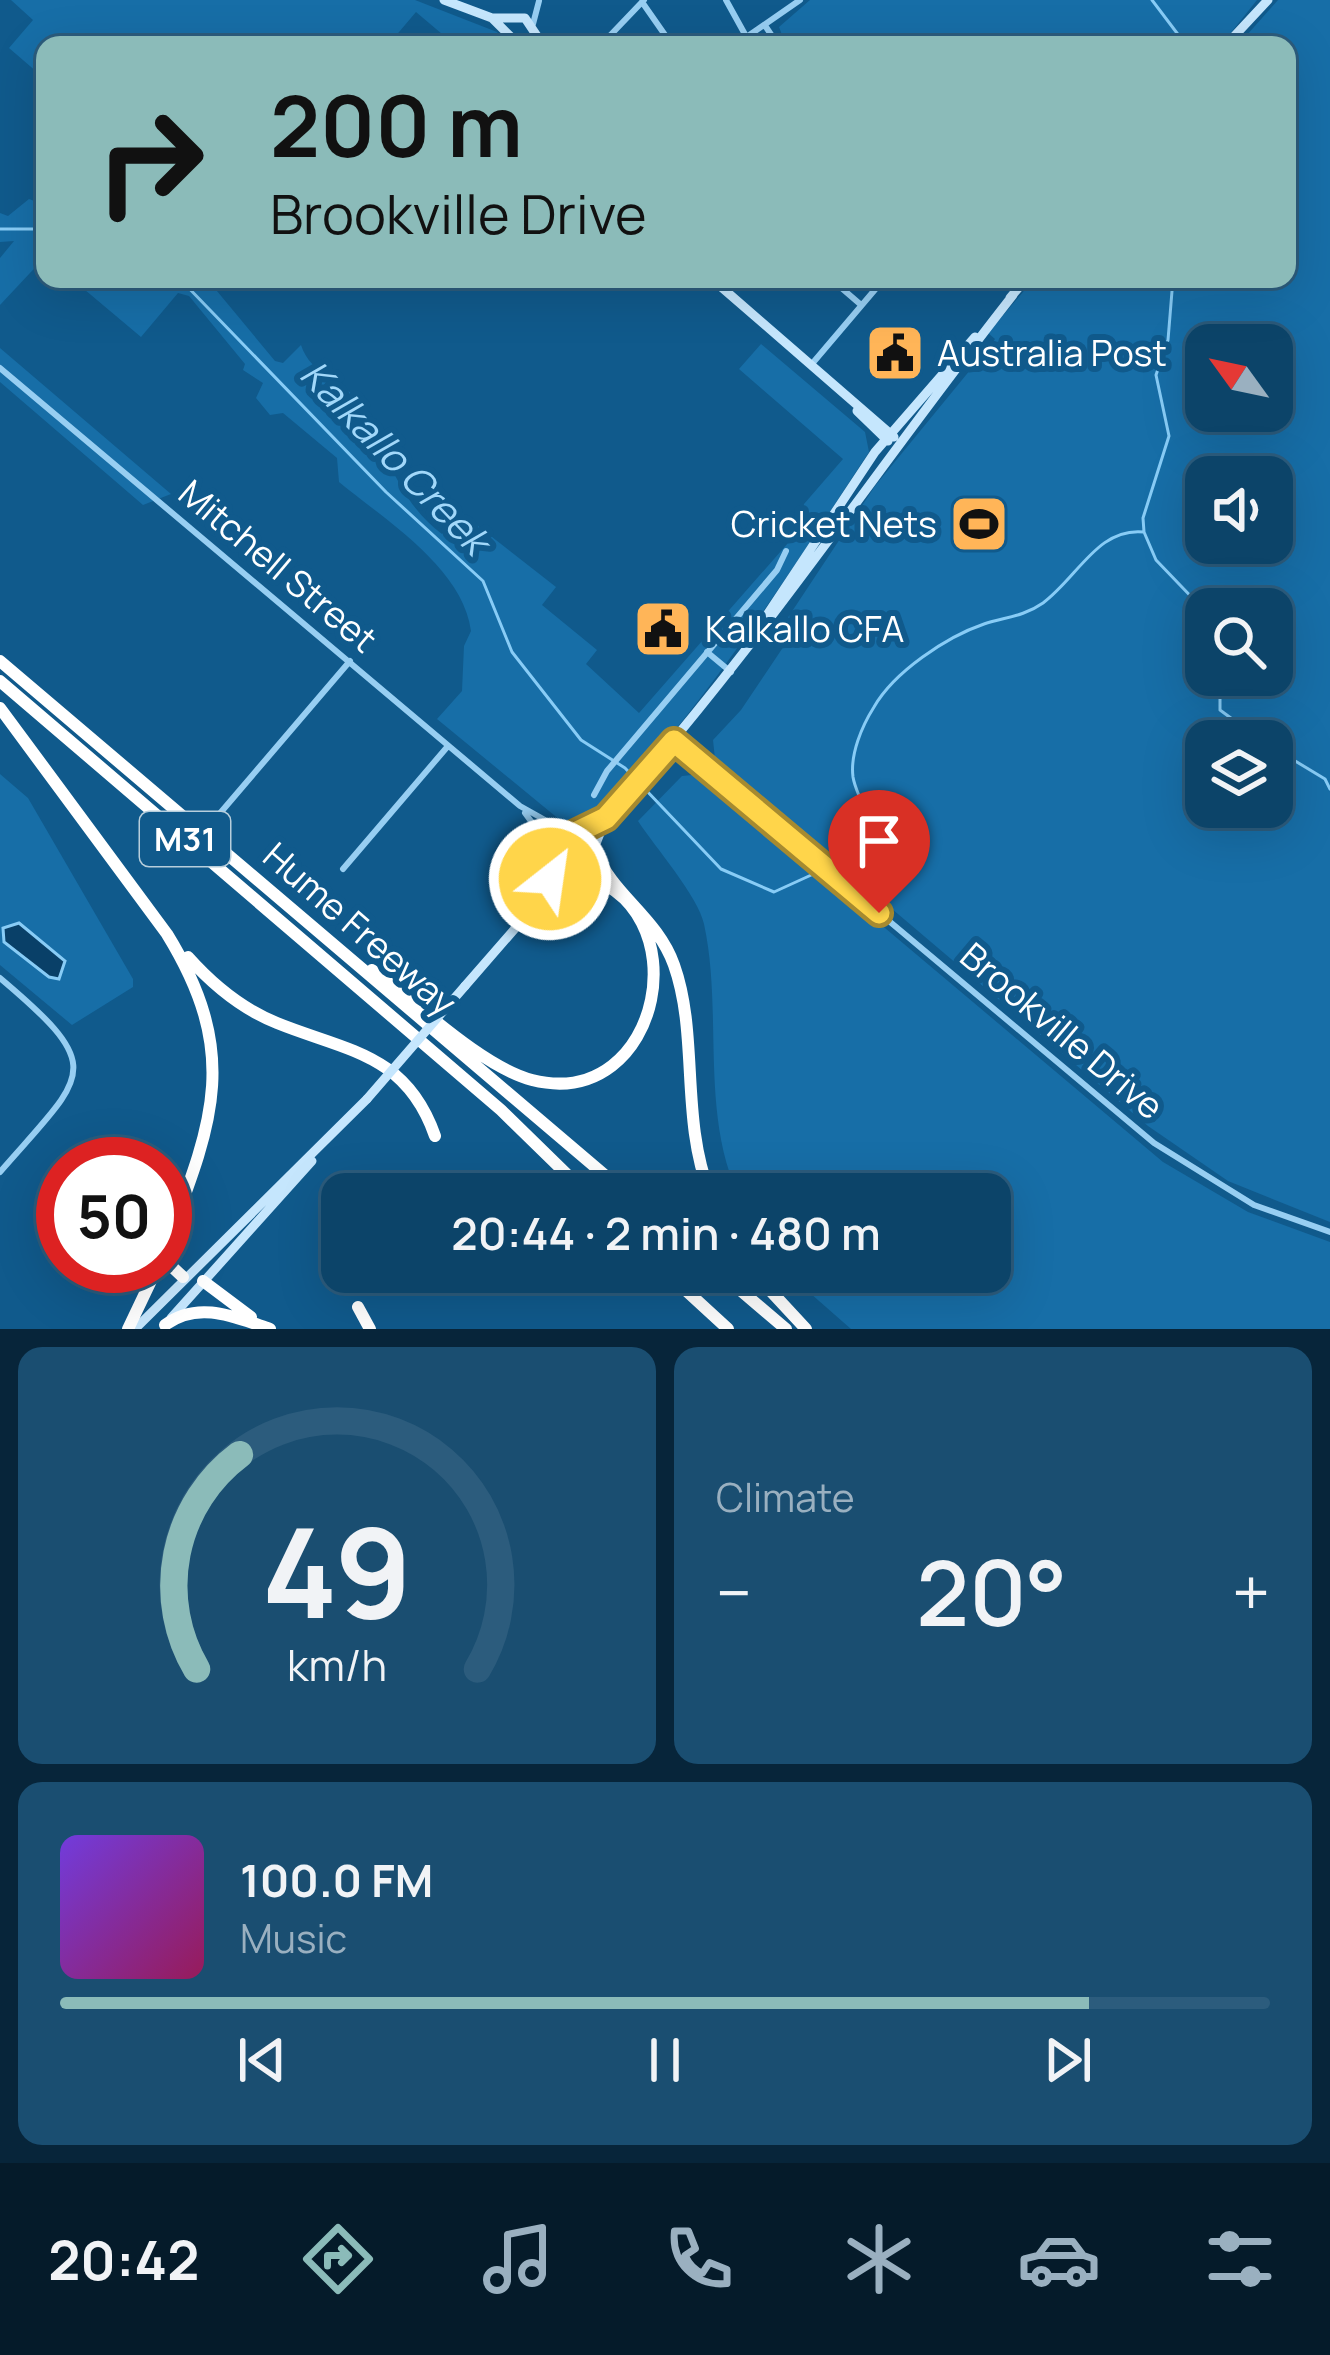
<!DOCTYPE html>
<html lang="en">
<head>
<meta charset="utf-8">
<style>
	body { margin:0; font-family:Manrope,sans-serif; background:#1a4e71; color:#f1f3f6; height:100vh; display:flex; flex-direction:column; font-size:45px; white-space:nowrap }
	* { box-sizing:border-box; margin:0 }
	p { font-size:39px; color:#9ab0c0 }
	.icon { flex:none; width:66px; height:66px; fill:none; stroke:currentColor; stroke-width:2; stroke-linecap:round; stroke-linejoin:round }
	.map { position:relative; height:1329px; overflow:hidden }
	.details { display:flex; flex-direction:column; gap:18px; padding:18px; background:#07253a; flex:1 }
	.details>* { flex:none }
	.hud { position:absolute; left:36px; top:36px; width:1260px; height:252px; border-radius:24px; box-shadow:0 12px 48px #0002,0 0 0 3px #2c5c7d; background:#8bbbb9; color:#111; overflow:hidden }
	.needle { width:78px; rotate:303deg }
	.tools { position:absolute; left:1185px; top:324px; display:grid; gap:24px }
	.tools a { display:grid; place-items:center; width:108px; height:108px; border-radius:24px; background:#0c4469; box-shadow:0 12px 48px #0002,0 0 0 3px #2c5c7d; font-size:60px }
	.speed { position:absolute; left:36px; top:1137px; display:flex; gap:24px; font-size:60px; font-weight:700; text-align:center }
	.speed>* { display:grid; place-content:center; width:156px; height:156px; border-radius:50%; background:#0c4469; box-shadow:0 12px 48px #0002,0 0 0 3px #2c5c7d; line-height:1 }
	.speed .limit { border:18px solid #d22; background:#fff; color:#111 }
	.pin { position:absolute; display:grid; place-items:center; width:102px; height:102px; color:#fff; margin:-123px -51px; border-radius:50% 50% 50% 0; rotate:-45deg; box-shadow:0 0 12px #0007 }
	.pin .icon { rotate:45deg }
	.me { position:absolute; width:132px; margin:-66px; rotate:30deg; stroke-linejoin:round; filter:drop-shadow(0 0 9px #0008) }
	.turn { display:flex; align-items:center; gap:42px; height:252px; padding:0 36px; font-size:54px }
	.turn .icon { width:156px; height:156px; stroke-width:2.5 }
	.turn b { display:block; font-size:84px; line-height:102px }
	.big { font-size:90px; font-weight:600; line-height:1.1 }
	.details .widget { flex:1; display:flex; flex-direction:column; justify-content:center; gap:18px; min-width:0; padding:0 42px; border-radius:24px; background:#1a4e71 }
	.details .dial { align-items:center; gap:0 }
	.dial svg { height:312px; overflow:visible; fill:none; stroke:#2c5c7d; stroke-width:7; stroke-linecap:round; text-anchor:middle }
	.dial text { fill:#f1f3f6; stroke:none }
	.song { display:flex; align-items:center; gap:36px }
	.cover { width:144px; height:144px; border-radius:18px; background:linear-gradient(135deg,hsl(260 70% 55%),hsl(330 70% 35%)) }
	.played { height:12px; border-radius:6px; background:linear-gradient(90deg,#8bbbb9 85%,#2c5c7d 85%) }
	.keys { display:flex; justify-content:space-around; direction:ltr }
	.heat { display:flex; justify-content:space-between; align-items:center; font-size:66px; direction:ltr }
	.details .tiles { flex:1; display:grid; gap:18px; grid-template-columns:1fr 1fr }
	.widget:last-child { grid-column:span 2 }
	.trip { position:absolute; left:321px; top:1173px; width:690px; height:120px; border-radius:24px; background:#0c4469; box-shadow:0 12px 48px #0002,0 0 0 3px #2c5c7d; font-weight:600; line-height:120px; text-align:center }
	.tab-bar { display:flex; height:192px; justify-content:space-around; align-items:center; background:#051b2a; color:#9ab0c0 }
	.tab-bar .icon { width:84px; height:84px }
	.tab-bar .current { color:#8bbbb9 }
	.tab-bar b { font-size:54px; color:#f1f3f6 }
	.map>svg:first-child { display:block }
	.green { fill:#176ea7; fill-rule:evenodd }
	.water { fill:#094068; stroke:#88ccf6; stroke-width:3 }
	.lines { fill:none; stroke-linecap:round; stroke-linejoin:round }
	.stream { stroke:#88ccf6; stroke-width:3 }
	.street { stroke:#97cef2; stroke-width:6 }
	.secondary { stroke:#c5e6fd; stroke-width:9 }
	.highway { stroke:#fff; stroke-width:12 }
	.secondary-bridge { stroke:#c5e6fd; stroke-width:9 }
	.route-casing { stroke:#a68a30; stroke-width:30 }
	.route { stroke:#ffd54a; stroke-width:21 }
	.labels { text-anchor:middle; stroke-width:12; stroke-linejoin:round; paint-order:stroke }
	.shield { fill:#105a8c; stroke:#b7cedc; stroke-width:3 }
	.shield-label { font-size:33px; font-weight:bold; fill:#fff }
	.poi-label { font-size:36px; fill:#fff; stroke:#105a8c; text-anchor:start }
	.street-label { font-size:36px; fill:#fff; stroke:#105a8c }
	.water-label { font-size:39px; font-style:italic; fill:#a2d8fa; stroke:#105a8c }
</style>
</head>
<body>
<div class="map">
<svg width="1330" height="1329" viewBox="0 0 1330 1329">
	<rect width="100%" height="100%" fill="#105a8c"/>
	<!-- green -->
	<path class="green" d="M11,0h404l82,32 11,13h-53l-39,-33 -28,33h-343v34l-36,-31 24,-28z
		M810,0h447l-36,45h-435l-7,-18z
		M1278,0h52v1222l-102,-41 -80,-55 -433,-367 -2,-19 28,-30 55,-82 -9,-9 88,-133 114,-139 6,-8 -7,-6 46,-54h253v-234h-49zM1206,345h66v66h-66zM1206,477h66v66h-66zM1206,609h66v66h-66zM1206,741h66v66h-66z
		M29,199l16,6v52l-45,48v-47l14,-17 -14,1v-29l8,3z
		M72,279h135l68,82 8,2 18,-18c10,31 41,32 57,57 29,46 38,98 84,132l18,-22 96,75 -14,18 55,45 -11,14 53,49 156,-178 9,-31 39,-45 -104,-90 22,-25 104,88 4,20c-47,70 -229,364 -303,373l-129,-106 25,-28 2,-45 7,-15c-8,-63 -86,-111 -132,-149l-2,-24 -54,-45 -13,2 -14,-17 7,-15 -20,-13 2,-6 -56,-68 -11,-3 -37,44z
		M0,348l171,146 -28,11 -143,-123z
		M0,774l28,24 105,181v8l-61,38 -72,-60z
		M702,774l461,388 85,50 82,30v87h-479l-65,-57h204v-78h-252c-38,-83 -15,-183 -34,-270 -6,-28 -49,-77 -66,-103l44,-45z"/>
	<!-- water -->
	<path class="water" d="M19,923l46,38 -6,18 -10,-2 -45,-35 -1,-14z"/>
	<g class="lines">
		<!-- stream -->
		<path class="stream" d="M1152,0l34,45
			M0,229h45
			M121,279l14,10 31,-10
			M180,279l206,213 97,89 29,71 69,88 44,28 96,101 53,23 46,-21
			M1173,279l-5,61 -12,35 13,61 -26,82 1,14 12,28 47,49 3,21
			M1220,675v35l42,31
			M1272,747l53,32 5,10
			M829,863c9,-9 27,-21 32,-33 10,-20 -5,-34 -8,-53 -3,-23 9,-51 21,-70 20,-35 72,-70 110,-83 21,-7 39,-7 59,-21 35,-26 55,-76 101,-71"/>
		<!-- street -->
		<path class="street" d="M726,0l21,38
			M642,2l30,43
			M533,24l6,-23
			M766,27l12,18
			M601,45l43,-45
			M735,45l65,-45
			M831,279l29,25
			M811,365l73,-86
			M0,368l520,438 50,28
			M707,652l24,20
			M674,741l480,402 100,62 76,27
			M594,795l13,-24 170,-201 9,-19
			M525,813l30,41
			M204,832l146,-171
			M343,869l105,-123
			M0,978c109,92 86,95 0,194"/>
		<!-- secondary -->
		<path class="secondary" d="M444,0l48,18h33l18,27
			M492,18l23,23 18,4
			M1226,45l42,-45
			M712,279l182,158
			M1010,298l16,-19
			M857,411l31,30
			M753,636l122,-184 100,-115
			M595,846l11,-28c149,-165 270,-349 407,-523
			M555,857l15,17 20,-5 5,-23 -9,-10 -12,-2
			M539,898l22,-58 45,-22
			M465,986l60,-69 51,-42
			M171,1318l141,-157
			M135,1329l232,-230"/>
		<!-- highway -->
		<path class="highway" d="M0,661l627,533
			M0,681l501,429 86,84
			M0,708l167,226c75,122 45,190 -2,314
			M596,852c16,43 61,65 78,113 25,70 6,153 36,229
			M188,957c25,28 54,52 89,66 69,28 129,30 158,113
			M372,970c43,32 110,97 160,110 131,33 171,-178 46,-205
			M170,1243l-1,21 14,13
			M666,1272l62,57
			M719,1272l67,57
			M753,1272l53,57
			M203,1281l48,36
			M358,1307l12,22
			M165,1325c33,-25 70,-8 105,4
			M128,1329l30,-63"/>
		<!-- secondary-bridge -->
		<path class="secondary-bridge" d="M367,1099l98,-113"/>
	</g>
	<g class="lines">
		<defs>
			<path id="route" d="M550,879l11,-39 45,-22 68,-77 205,172"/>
		</defs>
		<!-- route casing -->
		<use href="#route" class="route-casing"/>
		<!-- route -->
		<use href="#route" class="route"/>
	</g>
	<!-- icons -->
	<defs>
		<symbol id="civic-square" viewBox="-11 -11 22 22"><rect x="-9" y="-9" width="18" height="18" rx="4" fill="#ffb558" stroke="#105a8c"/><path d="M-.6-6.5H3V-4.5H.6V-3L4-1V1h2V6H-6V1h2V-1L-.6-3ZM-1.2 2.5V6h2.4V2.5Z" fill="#111"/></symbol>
		<symbol id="stadium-square" viewBox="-11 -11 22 22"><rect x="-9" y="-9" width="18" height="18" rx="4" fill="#ffb558" stroke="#105a8c"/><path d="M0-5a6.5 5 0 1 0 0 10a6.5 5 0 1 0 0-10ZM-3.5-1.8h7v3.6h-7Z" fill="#111"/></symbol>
	</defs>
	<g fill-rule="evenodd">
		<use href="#civic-square" x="862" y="320" width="66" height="66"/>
		<use href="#stadium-square" x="946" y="491" width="66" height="66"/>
		<use href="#civic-square" x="630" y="596" width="66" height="66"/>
	</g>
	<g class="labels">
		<!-- shield labels -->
		<rect class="shield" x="140" y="812" width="90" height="54" rx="9"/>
		<g class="shield-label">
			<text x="185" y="851">M31</text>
		</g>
		<!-- poi labels -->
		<g class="poi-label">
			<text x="937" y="366">Australia Post</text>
			<text x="937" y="537" text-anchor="end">Cricket Nets</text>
			<text x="705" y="642">Kalkallo CFA</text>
		</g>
		<!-- street labels -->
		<g class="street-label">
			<text transform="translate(278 566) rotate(40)" y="13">Mitchell Street</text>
			<text transform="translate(360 929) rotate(41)" y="13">Hume Freeway</text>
			<text transform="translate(1062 1031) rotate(40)" y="13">Brookville Drive</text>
		</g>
		<!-- water labels -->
		<g class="water-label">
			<text transform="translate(395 457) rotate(46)" y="14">Kalkallo Creek</text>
		</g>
	</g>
</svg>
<div class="tools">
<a><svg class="needle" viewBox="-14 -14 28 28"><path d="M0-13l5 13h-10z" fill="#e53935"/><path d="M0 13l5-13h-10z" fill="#9ab0c0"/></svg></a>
<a><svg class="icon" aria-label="sound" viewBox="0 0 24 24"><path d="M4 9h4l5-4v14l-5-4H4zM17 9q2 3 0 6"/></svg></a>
<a><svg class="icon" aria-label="search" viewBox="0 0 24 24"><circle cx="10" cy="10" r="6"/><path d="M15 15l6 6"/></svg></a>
<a><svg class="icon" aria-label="layers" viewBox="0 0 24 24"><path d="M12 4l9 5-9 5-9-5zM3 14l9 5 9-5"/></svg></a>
</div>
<div class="speed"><div class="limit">50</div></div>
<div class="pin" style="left:879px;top:913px;background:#d93025"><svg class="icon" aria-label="arrive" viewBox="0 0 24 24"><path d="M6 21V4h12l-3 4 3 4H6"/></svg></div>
<svg class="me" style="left:550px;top:879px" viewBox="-20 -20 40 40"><circle r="17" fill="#ffd54a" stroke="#fff" stroke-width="3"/><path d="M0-11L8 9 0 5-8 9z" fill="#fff"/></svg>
<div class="trip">20:44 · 2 min · 480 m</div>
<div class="hud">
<div class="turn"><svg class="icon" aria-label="right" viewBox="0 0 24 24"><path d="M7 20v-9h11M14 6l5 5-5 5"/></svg><div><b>200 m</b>Brookville Drive</div></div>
</div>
</div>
<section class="details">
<div class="tiles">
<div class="widget dial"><svg viewBox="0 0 100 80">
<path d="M14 69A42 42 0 1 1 86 69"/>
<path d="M14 69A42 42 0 0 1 25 14" stroke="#8bbbb9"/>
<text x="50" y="56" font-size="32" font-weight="700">49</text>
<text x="50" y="72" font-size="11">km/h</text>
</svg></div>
<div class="widget"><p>Climate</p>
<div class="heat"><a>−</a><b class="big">20°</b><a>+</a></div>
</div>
<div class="widget">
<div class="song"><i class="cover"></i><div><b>100.0 FM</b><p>Music</p></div></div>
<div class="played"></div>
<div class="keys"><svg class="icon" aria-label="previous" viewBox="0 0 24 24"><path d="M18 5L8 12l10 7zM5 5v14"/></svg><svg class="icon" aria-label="pause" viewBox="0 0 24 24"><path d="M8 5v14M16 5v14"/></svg><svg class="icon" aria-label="next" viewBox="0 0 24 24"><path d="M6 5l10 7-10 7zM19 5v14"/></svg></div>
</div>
</div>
</section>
<nav class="tab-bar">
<b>20:42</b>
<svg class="icon current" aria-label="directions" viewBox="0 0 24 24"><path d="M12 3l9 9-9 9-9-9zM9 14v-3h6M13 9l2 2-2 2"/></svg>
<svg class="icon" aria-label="music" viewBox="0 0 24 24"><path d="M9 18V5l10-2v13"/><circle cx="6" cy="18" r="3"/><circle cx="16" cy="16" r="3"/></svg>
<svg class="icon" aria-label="phone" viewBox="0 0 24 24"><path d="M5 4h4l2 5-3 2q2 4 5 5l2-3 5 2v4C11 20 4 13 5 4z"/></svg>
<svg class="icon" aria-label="climate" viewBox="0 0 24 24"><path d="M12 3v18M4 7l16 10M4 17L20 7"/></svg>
<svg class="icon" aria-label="car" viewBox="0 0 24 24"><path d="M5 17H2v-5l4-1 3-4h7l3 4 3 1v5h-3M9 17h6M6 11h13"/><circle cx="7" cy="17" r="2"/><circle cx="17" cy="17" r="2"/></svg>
<svg class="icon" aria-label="filters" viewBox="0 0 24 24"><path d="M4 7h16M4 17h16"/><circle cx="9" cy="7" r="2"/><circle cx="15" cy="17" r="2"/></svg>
</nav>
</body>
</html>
